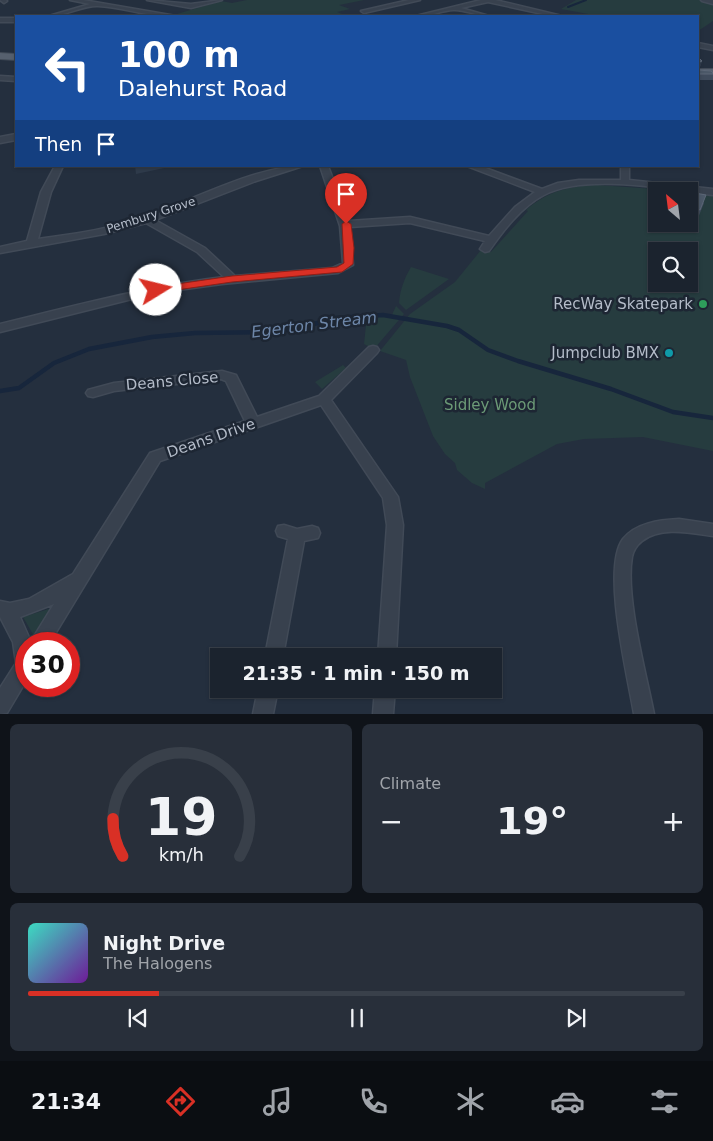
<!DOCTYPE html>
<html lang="en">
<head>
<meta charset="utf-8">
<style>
	body { margin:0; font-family:"DejaVu Sans",sans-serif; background:#282f3a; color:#f1f3f6; height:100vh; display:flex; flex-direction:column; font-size:19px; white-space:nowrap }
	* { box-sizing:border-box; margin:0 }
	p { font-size:16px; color:#a0a4aa }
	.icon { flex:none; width:28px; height:28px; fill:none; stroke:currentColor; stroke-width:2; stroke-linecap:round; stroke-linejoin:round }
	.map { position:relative; height:714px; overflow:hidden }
	.sheet { display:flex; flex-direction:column; gap:10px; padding:10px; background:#0f1319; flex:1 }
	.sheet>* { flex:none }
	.guide { position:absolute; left:15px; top:15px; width:684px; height:152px; border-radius:0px; box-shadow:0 1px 4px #0004,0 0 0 1px #39404a; background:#1a4fa0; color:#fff; overflow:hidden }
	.needle { width:32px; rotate:332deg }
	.fabs { position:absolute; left:648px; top:182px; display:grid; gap:10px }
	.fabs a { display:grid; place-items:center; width:50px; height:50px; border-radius:0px; background:#1b232e; box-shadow:0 1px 4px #0004,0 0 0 1px #39404a; font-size:25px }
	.speed { position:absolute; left:15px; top:632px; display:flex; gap:10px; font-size:25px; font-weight:700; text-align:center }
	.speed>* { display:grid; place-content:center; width:65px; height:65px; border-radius:50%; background:#1b232e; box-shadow:0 1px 4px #0004,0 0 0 1px #39404a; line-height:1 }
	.speed .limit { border:8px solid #d22; background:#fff; color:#111 }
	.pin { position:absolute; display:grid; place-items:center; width:42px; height:42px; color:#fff; margin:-51px -21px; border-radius:50% 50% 50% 0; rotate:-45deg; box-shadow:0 0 5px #0007 }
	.pin .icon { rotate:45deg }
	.me { position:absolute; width:55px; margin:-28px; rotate:81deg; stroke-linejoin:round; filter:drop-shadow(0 0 4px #0008) }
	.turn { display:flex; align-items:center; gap:18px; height:105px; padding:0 20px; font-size:22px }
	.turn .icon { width:65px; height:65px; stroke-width:2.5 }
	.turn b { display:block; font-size:35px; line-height:42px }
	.then { display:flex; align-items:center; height:48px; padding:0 20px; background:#0003; gap:10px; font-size:19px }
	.big { font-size:38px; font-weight:700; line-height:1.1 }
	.sheet .tile { flex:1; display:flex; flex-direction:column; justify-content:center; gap:8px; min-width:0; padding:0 18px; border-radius:8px; background:#282f3a }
	.sheet .dial { align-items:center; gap:0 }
	.dial svg { height:130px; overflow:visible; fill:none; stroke:#39404a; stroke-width:7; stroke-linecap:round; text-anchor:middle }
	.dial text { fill:#f1f3f6; stroke:none }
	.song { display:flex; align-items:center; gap:15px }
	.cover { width:60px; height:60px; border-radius:8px; background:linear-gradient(135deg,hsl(170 70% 55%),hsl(280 70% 35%)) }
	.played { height:5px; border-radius:2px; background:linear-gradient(90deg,#d93025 20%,#39404a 20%) }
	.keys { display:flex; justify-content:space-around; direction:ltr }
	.heat { display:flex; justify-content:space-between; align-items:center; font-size:28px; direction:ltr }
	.sheet .tiles { flex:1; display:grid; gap:10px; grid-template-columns:1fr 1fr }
	.tile:last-child { grid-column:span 2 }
	.trip { position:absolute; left:210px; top:648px; width:292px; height:50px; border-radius:0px; background:#1b232e; box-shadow:0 1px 4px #0004,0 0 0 1px #39404a; font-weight:700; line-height:50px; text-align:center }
	.tab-bar { display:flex; height:80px; justify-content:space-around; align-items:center; background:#0b0e12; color:#a0a4aa }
	.tab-bar .icon { width:35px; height:35px }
	.tab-bar .current { color:#d93025 }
	.tab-bar b { font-size:22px; color:#f1f3f6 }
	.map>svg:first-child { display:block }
	.green { fill:#263c3f; fill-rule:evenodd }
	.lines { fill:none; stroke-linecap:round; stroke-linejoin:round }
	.stream-far1 { stroke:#17263c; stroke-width:2 }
	.stream { stroke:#17263c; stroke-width:4.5 }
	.minor-casing { stroke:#414a57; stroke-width:3 }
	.tertiary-casing { stroke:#414a57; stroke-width:3 }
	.primary-casing { stroke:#414a57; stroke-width:2 }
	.minor { fill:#38414e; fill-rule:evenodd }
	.tertiary { fill:#38414e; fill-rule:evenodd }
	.primary { fill:#56606e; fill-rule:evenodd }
	.wall { fill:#3f4b5c }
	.shaded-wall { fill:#2f3b4b }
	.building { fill:#4b5868; stroke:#5c6777 }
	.route { fill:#d93025; stroke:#8d1f18 }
	.leisure-dot { fill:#2e9e5b; stroke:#1d2633; stroke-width:2 }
	.culture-dot { fill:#0f9aa8; stroke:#1d2633; stroke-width:2 }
	.labels { text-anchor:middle; stroke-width:5; stroke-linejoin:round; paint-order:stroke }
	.far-street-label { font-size:12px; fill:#b4bcc9; stroke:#1d2633 }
	.poi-label { font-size:15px; fill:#b4bcc9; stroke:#1d2633; text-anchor:end }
	.street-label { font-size:15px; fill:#b4bcc9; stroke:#1d2633 }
	.park-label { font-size:15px; fill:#6b9a76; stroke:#1d2633 }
	.water-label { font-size:16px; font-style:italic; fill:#6d86a8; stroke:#1d2633 }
</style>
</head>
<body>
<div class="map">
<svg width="713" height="714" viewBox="0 0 713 714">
	<rect width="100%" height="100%" fill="#242f3e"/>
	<!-- green -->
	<path class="green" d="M247,0h117l-25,5 11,4 -13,3 10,4h-158l-12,-2 44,-13 11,2z
		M576,0h126l11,3v18l-15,10v-15h-99l-38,-7z
		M598,185l85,6h-27v33h33v-32l24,3v256l-70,-14 -59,2 -27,5 -72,39v6l-13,-6 -15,-13 -2,-7 -10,-9 -12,-18 -23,-59 -4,-17 -26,-9 30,-37 45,-32 26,-32 10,2 37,-41 -2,-1c22,-19 43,-24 72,-25zM656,251h33v33h-33z
		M411,267l38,12 -43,31 -7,-7c1,-13 5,-24 12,-36z
		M396,306l8,8 -30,35 -10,-5 3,-28 24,1z
		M343,365l3,3 -24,21 -7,-7z
		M52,608l-18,28 -11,-19z"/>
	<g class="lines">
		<!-- stream-far1 -->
		<path class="stream-far1" d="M568,7l18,-7"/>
		<!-- stream -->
		<path class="stream" d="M0,391l19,-3 35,-25 35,-14 63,-12 43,-4 77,-1 27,-4 37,-10 47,-3 64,11 12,4 29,20 30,11 93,28 62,23 40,6"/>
		<defs>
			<path id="minor" d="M0,0h6l1,1 -3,2z
				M70,0h13l93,16c-26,2 -52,-9 -78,-10 -15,-1 -32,10 -49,10l41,-12z
				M147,0l44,4 31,-4 -31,8z
				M409,0h11l-56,13 -3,-2z
				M481,0h14l67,16h-10l-64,-14 -27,6 28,8c-12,0 -25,-7 -36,-6 -13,1 -24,7 -37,6z
				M701,0h12v4l-11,-3z
				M0,18h16v4h-16z
				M698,43l15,3v4l-15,-3z
				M0,76l16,1v4l-16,-1z
				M55,166h8l-12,26 -13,47c34,-5 68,-9 101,-20 48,-16 116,-53 164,-53l-47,15 -101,39 50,28 30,28 97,-8 11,-5 -3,-37 -20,-60h8l21,55 61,-4 79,19 26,-29 20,-15 -68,-26h13l62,23 16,-6 21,-3h42v-14h8v14l84,9v6c-45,-6 -128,-22 -169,0 -23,12 -41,36 -55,56l-4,1 -5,-3 5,-8 -75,-18 -60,4 3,38 -15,8 -116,11 -66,9 -156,39v-8c74,-18 148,-38 224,-47l-27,-25 -51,-29 -42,11 -104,19v-6l27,-6 14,-49z
				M373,346l4,1 2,3 -2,3 -46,47 67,97 5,28 -7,131h-18l9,-131 -4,-27 -62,-93 -161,56 -111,183h-23v37l-19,32 -7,1v-26l16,-25 -3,-21 -13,-25v-16l10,2 19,-4 44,-25 77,-121 95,-32 -19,-40 -5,-2 -107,12 -21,6 -5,-1 -2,-3 2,-3 26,-7 108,-12 14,4 21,42 62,-21 50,-49zM54,604l-21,34 -2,4 -11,-25z
				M679,519l34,5v12c-22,-3 -52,-10 -71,5 -5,4 -9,10 -10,16 -7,39 14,116 22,157h-20c-6,-37 -33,-146 -11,-175 13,-16 36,-19 56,-20z
				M284,525l13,4 15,-3 6,2 2,5 -2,5 -14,3 -21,115h-18l23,-117 -10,-3 -2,-5 2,-5z
				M258,689h20l-5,25h-20z
				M375,689h20l-2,25h-20z"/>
			<path id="tertiary" d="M16,134v6l-16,3v-6z"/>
			<path id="primary" d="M0,53l16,1v6l-16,-1z
				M698,69h15v6h-15z"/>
		</defs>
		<!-- minor casing -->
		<use href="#minor" class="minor-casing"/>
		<!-- tertiary casing -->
		<use href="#tertiary" class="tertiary-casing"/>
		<!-- primary casing -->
		<use href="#primary" class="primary-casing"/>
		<!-- minor -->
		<use href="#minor" class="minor"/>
		<!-- tertiary -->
		<use href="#tertiary" class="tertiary"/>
		<!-- primary -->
		<use href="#primary" class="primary"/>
	</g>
	<!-- wall -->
	<path class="wall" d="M698,57l4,4 -2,6 -2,1v2l15,3v7h-15z
		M689,192l15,11 -6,15 -9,-3z"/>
	<!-- shaded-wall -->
	<path class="shaded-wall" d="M702,61l-2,6 -2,1v-5z
		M135,166h39l-38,8z"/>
	<!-- building -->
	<path class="building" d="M698,57l4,4 -4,2v7l13,1 2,2v1h-15z
		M674,189l13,2h-14z
		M689,192l17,3 -6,15 -11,-4z"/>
	<!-- route -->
	<path class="route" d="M346,221l5,3 3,24 -1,16 -11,8 -110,10 -76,11 -5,-3 5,-3 76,-11 105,-9 7,-4 -2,-39z"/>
	<!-- markers -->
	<circle class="leisure-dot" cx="703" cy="304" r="5"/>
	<circle class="culture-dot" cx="669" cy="353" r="5"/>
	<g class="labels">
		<!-- far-street labels -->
		<g class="far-street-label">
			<text transform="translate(151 215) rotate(-18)" y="4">Pembury Grove</text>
		</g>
		<!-- poi labels -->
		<g class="poi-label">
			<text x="693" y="309">RecWay Skatepark</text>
			<text x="659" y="358">Jumpclub BMX</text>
		</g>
		<!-- street labels -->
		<g class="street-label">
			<text transform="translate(172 381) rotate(-5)" y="5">Deans Close</text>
			<text transform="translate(211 438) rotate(-19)" y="5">Deans Drive</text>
		</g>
		<!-- park labels -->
		<g class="park-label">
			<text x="490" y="410">Sidley Wood</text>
		</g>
		<!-- water labels -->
		<g class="water-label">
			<text transform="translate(314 324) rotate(-7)" y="6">Egerton Stream</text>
		</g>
	</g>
</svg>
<div class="fabs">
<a><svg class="needle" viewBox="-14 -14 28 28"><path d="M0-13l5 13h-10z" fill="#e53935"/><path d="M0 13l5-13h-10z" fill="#a0a4aa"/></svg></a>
<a><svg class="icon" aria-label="search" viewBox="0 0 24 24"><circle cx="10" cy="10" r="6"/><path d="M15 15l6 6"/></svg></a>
</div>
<div class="speed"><div class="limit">30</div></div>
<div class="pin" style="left:346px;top:224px;background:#d93025"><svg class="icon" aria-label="arrive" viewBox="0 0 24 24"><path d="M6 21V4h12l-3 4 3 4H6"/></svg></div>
<svg class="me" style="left:156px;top:290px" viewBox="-20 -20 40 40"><circle r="19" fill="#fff"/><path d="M0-13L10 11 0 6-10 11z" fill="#d93025"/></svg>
<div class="trip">21:35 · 1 min · 150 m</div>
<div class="guide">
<div class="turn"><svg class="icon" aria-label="left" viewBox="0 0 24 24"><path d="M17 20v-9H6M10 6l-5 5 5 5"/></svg><div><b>100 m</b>Dalehurst Road</div></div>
<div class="then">Then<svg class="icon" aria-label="arrive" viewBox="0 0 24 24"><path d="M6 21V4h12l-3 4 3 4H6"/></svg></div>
</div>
</div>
<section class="sheet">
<div class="tiles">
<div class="tile dial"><svg viewBox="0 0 100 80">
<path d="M14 69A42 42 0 1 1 86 69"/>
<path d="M14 69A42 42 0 0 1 8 46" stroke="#d93025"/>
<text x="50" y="56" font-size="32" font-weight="700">19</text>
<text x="50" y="72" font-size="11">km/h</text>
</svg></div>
<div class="tile"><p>Climate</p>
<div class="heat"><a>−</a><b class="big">19°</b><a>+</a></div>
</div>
<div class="tile">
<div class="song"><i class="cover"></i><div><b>Night Drive</b><p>The Halogens</p></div></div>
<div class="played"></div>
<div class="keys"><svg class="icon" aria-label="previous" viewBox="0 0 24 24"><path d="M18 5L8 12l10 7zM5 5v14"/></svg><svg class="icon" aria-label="pause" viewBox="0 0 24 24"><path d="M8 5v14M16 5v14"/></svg><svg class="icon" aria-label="next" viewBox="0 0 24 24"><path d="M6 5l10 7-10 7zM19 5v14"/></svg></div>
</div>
</div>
</section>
<nav class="tab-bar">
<b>21:34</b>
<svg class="icon current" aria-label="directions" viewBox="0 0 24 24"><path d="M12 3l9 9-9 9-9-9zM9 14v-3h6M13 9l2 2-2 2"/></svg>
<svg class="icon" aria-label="music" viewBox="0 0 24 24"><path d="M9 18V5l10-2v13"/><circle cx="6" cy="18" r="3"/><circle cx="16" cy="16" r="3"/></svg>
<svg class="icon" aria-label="phone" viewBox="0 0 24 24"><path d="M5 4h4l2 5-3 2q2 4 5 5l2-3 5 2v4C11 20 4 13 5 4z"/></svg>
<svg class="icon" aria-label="climate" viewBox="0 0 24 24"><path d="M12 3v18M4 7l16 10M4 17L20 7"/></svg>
<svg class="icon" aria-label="car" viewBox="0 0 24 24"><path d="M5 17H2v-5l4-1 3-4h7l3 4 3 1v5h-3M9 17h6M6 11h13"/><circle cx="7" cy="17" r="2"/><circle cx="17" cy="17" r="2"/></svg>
<svg class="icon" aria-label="filters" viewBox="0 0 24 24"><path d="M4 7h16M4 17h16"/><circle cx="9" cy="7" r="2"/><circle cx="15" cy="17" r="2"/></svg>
</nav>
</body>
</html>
